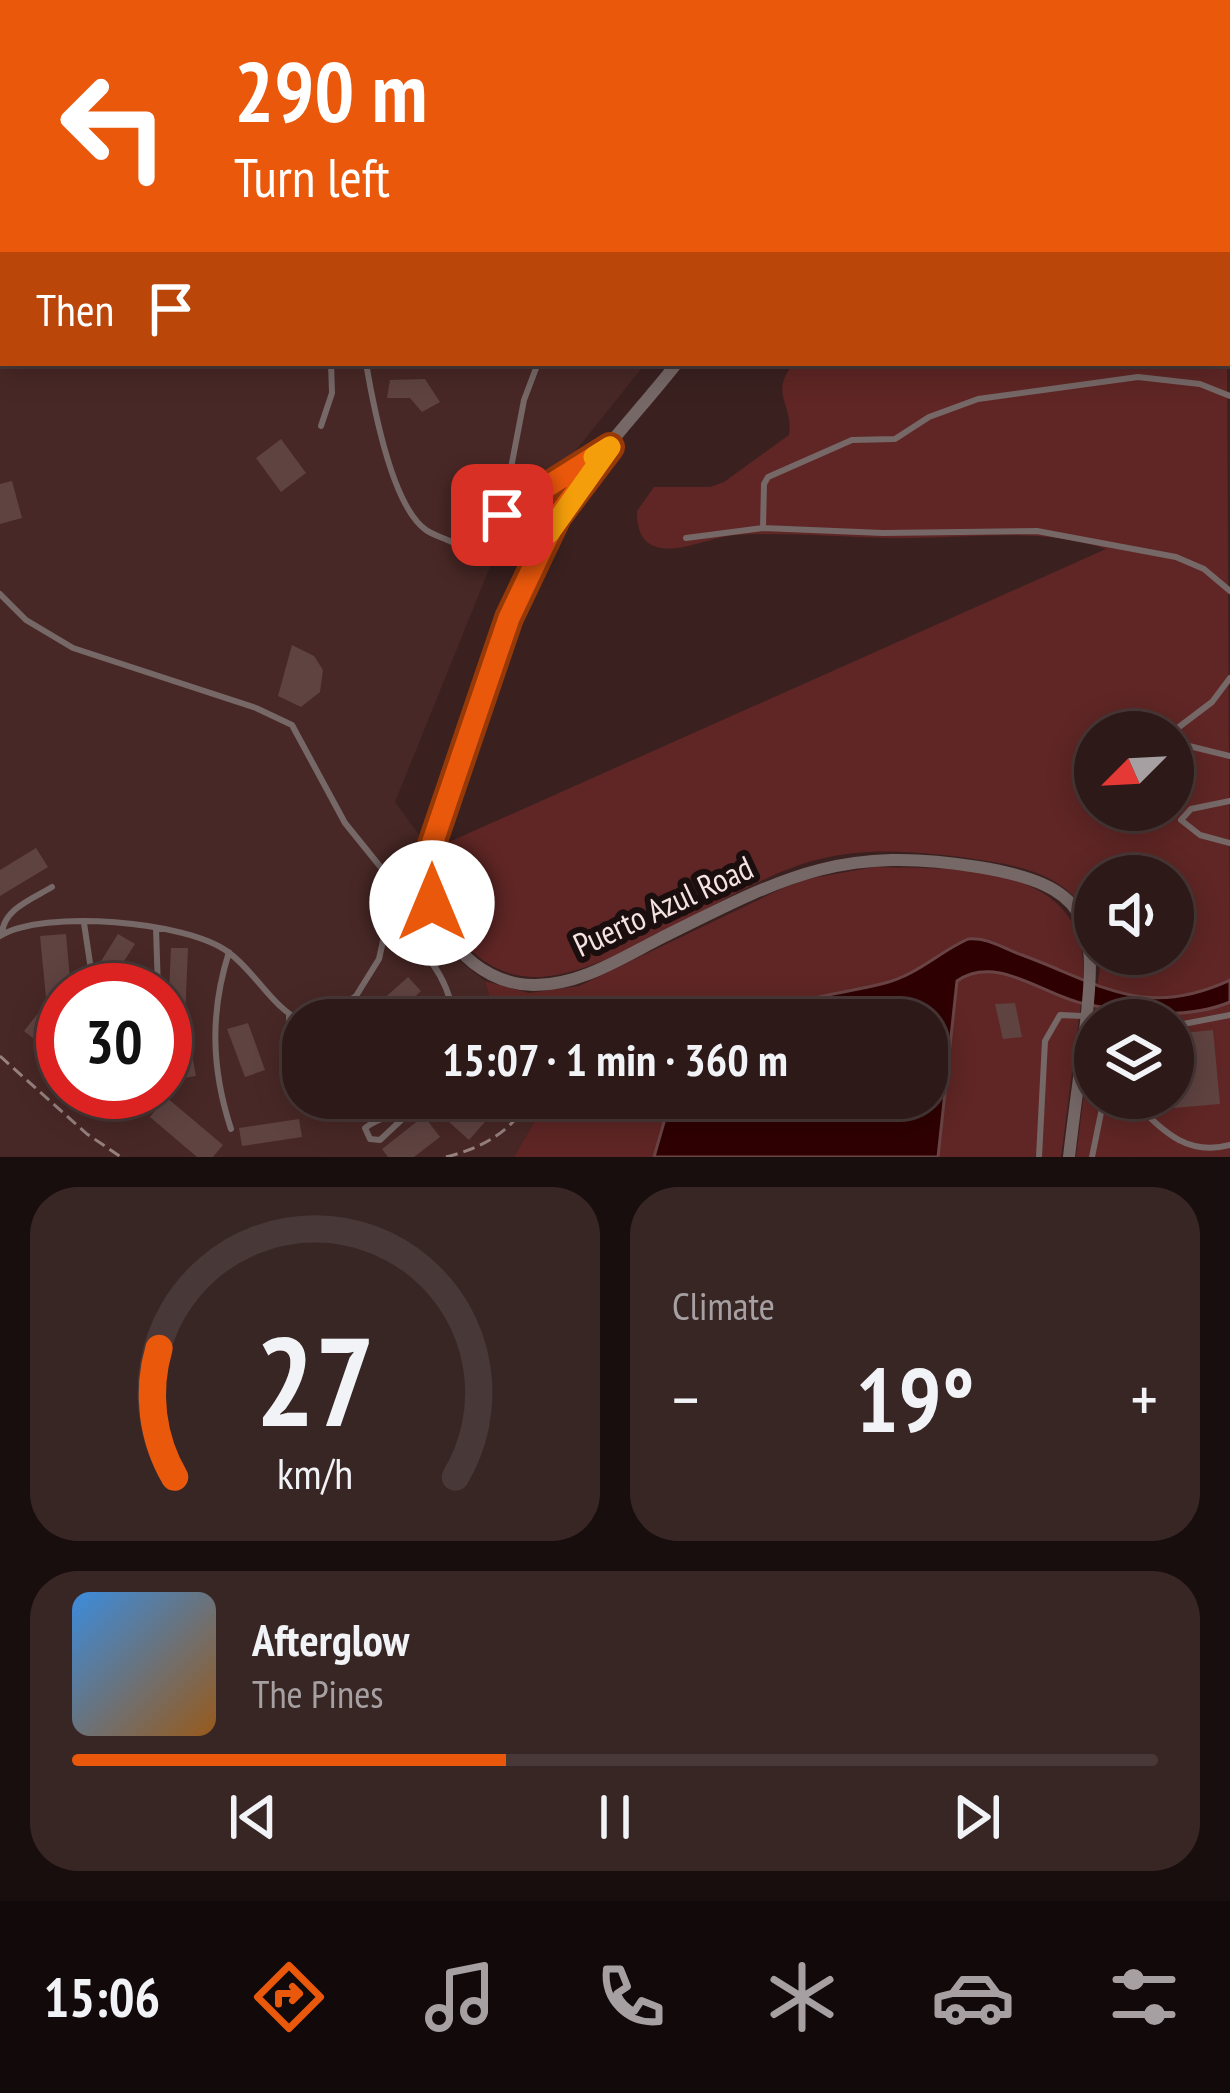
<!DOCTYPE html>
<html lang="en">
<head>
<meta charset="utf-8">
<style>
	body { margin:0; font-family:"PT Sans Narrow",sans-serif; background:#382625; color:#f1f3f6; height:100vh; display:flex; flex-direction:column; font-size:45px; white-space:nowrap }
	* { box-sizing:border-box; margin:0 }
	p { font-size:39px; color:#a6a0a2 }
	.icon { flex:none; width:66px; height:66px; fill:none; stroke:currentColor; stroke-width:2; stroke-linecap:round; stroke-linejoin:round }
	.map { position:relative; height:1157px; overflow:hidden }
	.panel { display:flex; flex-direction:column; gap:30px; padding:30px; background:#180e0d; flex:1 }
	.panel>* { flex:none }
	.top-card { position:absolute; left:0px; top:0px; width:1230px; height:366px; box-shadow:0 6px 30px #0003,0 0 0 3px #483837; background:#ea580c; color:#fff; overflow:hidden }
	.needle { width:78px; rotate:246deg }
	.buttons { position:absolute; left:1074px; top:711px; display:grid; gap:24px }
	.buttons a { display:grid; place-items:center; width:120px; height:120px; border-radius:50%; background:#2c1918; box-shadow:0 6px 30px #0003,0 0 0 3px #483837; font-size:60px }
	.speed { position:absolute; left:36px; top:963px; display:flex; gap:24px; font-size:60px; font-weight:700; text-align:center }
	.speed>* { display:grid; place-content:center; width:156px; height:156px; border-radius:50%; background:#2c1918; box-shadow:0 6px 30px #0003,0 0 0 3px #483837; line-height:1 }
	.speed .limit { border:18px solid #d22; background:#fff; color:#111 }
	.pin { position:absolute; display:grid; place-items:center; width:102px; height:102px; color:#fff; margin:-51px; border-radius:24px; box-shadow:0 6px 18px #0006 }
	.me { position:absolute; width:132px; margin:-66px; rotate:0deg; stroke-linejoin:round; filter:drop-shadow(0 0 9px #0008) }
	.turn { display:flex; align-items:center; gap:42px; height:252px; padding:0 36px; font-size:54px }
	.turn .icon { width:156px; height:156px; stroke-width:2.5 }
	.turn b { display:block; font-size:84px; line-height:102px }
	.then { display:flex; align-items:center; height:114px; padding:0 36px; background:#0003; gap:24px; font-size:45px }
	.big { font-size:90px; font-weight:700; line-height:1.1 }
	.panel .widget { flex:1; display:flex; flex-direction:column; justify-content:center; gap:18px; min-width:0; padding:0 42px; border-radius:48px; background:#382625 }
	.panel .dial { align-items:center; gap:0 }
	.dial svg { height:312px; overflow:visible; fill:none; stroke:#483837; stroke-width:7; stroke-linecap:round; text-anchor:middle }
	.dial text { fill:#f1f3f6; stroke:none }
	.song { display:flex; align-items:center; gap:36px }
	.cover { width:144px; height:144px; border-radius:18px; background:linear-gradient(135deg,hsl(210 70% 55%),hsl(30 70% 35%)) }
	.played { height:12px; border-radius:6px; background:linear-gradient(90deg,#ea580c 40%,#483837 40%) }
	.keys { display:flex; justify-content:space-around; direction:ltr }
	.heat { display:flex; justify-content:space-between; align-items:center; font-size:66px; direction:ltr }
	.panel .tiles { flex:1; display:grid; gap:30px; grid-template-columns:1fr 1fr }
	.widget:last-child { grid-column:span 2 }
	.trip { position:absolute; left:282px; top:999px; width:666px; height:120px; border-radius:48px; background:#2c1918; box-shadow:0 6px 30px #0003,0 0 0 3px #483837; font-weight:700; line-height:120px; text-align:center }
	.tab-bar { display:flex; height:192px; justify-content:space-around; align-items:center; background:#120a0a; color:#a6a0a2 }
	.tab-bar .icon { width:84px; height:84px }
	.tab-bar .on { color:#ea580c }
	.tab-bar b { font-size:54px; color:#f1f3f6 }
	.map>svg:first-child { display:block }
	.built { fill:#482826; fill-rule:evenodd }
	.green { fill:#5f2625; fill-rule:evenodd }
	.water { fill:#2f0002; stroke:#6a4445; stroke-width:3 }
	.building { fill:#5f4341 }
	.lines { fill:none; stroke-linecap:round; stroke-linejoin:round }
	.path { stroke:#978280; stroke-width:3; stroke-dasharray:12 6; stroke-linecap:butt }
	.service { stroke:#766867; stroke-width:6 }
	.minor { stroke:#766867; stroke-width:12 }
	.route-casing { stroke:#983908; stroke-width:30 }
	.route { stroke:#ea580c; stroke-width:21 }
	.slow { stroke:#f59e0b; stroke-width:21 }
	.labels { text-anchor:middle; stroke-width:12; stroke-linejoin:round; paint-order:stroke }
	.street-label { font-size:33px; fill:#f4e3e1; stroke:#1a0e0e }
</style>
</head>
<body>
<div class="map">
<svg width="1230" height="1157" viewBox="0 0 1230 1157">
	<rect width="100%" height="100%" fill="#3a2120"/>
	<!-- built -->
	<path class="built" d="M0,0l462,3h-459v360h643l-148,184 -103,255 30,41 -3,50 8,27 27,39 28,22 9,33 18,-4 3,10h-212v78h245l-34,59h-514zM63,990h102v102h-102z"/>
	<!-- green -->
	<path class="green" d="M1227,352l3,628c-46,21 -84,24 -133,8l5,-34h71v-78h-78v53c-18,-45 -57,-60 -101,-67 -56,-9 -119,-17 -174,-3 -86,20 -208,120 -287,118 -29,-1 -54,-15 -71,-37 -23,-29 -28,-58 -22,-94l666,-297c-69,-24 -148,-9 -221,-11 -49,-1 -97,-6 -147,-3 -26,1 -58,19 -81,12 -17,-5 -20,-20 -20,-36l17,-24h56l14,-5 65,-47c5,-32 -21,-40 5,-72h433zM1095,732h78v78h-78z
		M874,867c86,2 218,-5 209,115l-97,-42 -40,12 -13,12 -41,17 -107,25 -27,14h-243l-3,-10 -18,5 -9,-34 44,12 50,-7 202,-97 26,-10z
		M980,971l29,4 72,28 -20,154h-123l19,-176z
		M1230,1002v155h-154l19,-152 64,7zM1095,1020h78v78h-78z
		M548,1098h123l-17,59h-140z"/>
	<!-- water -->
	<path class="water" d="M968,939c20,-2 36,10 54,16 79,29 122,65 208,25v22c-45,19 -102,11 -149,1 -39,-9 -85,-49 -124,-22l-19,176h-284l17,-59h256v-78h-169c39,-24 85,-26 127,-37 32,-8 54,-31 83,-44z"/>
	<!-- building -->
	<path class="building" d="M425,379l15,23 -18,10 -12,-14h-23l3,-18z
		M281,439l25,34 -25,19 -25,-34z
		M12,481l10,37 -22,6v-40z
		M292,645l22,11 9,14 -3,22 -19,15 -23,-11z
		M36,848l12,19 -48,29v-26z
		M66,934l5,56h-8v7l-17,1 -6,-62z
		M118,934l17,10 -23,36 -13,-8 -1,-6z
		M171,948h17l-3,69 -17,-1z
		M408,977l13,14 -27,26 -14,-15z
		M1015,1003l7,34 -19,2 -8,-35z
		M39,1012l24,18v32l-39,-31z
		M248,1023l17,47 -20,7 -18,-48z
		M1213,1030l7,74 -46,4 -1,-74z
		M188,1034l8,42 -20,3 -8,-41z
		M166,1097l57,48 -10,12h-16l-47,-40z
		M468,1098h38l-37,42 -21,-19z
		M424,1116l16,21 -26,20h-26l-6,-8z
		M299,1119l3,18 -60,9 -3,-18z"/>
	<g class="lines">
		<!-- path -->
		<path class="path" d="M0,1056l87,78 34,23
			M446,1157c39,-10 64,-25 86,-59"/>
		<!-- service -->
		<path class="service" d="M251,0l10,3
			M366,363c7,41 26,143 60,167 7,5 18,8 26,12l25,-8 25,-19 22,-115 14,-37
			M321,426l11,-33 -1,-30
			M502,515l89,-56
			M763,528l1,-44 4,-7 84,-37 43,-1 34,-22 49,-18 160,-22 62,7 30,12
			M686,538l77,-10 120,5 154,-2 139,26 28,12 26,22
			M0,594l26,26 47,28 183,60 36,17 53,98 42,52 7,17 -15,67 -23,37 -34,24
			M1230,678l-18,24 -37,28 6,14 49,12
			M1230,801l-39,8 -10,11 19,15 30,8
			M387,875l42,-29
			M394,892l36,-4
			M84,923l10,67
			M156,928l2,62
			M386,929c41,17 61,47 69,91
			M2,933c2,-24 30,-34 50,-46
			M0,936c43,-27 187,-15 228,16 28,20 43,55 75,70
			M229,952c-19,60 -18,116 2,177
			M289,1015l1,30 13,2
			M1173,1026l57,-11
			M1130,1098c30,29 53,59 100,47
			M413,1109l-33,31 -10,-1 -5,-11c18,-15 42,-12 57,-30
			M1039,1157l6,-116 15,-26 23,1
			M1092,1157l12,-59"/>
		<!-- minor -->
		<path class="minor" d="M1227,305l3,1
			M677,363c-40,51 -90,101 -122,158 -42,74 -65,156 -92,236 -13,35 -33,75 -34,112 -1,58 44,115 104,116 45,1 87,-26 126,-46 121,-60 180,-95 319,-72 110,18 120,51 108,155 -5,45 -12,90 -17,135"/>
	</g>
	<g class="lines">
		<defs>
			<path id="route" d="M432,903v-59l77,-226 48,-101 53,-70 -108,68"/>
		</defs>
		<!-- route casing -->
		<use href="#route" class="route-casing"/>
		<!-- route -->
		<use href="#route" class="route"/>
		<!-- slow -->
		<path class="slow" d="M549,533l61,-86 -16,10"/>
	</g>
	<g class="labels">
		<!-- street labels -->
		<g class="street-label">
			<text transform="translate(663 906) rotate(-25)" y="12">Puerto Azul Road</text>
		</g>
	</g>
</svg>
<div class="buttons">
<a><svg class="needle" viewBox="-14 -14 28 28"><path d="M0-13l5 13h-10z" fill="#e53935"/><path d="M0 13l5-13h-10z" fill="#a6a0a2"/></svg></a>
<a><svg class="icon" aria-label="sound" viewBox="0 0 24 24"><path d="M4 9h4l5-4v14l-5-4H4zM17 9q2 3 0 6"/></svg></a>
<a><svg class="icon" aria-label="layers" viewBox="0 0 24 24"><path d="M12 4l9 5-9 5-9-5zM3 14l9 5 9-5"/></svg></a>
</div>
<div class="speed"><div class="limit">30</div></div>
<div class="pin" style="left:502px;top:515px;background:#d93025"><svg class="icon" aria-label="arrive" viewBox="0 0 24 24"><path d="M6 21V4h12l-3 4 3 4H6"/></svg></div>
<svg class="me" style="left:432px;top:903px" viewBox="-20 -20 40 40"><circle r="19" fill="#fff"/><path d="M0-13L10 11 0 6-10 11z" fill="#ea580c"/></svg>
<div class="trip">15:07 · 1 min · 360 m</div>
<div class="top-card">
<div class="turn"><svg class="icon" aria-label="left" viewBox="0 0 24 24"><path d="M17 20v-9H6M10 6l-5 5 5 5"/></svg><div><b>290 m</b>Turn left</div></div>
<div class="then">Then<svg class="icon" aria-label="arrive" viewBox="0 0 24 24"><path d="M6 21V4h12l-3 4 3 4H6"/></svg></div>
</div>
</div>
<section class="panel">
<div class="tiles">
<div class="widget dial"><svg viewBox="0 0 100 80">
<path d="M14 69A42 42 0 1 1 86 69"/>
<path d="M14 69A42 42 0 0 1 10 36" stroke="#ea580c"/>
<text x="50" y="56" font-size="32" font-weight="700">27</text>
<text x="50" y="72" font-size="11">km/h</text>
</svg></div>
<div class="widget"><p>Climate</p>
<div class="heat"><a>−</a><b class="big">19°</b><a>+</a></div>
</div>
<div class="widget">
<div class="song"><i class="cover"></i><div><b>Afterglow</b><p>The Pines</p></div></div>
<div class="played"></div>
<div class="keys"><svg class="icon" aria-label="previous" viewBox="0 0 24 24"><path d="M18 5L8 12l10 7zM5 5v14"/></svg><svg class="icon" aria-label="pause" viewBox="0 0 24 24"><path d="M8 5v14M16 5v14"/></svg><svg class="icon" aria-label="next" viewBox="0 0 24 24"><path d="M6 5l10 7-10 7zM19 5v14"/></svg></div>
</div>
</div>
</section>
<nav class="tab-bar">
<b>15:06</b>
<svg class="icon on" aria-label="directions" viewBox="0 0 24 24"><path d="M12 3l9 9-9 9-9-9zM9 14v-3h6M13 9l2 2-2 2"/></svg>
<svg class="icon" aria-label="music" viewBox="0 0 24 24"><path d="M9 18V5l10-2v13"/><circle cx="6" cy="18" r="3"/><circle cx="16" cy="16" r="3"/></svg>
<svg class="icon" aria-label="phone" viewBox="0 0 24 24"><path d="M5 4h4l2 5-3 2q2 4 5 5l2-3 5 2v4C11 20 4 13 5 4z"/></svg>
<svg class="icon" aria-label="climate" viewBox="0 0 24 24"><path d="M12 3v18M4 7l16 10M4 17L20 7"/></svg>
<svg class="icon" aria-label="car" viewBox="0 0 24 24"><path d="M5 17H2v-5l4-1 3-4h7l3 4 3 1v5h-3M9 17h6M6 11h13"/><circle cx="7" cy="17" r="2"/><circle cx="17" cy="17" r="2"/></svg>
<svg class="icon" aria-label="filters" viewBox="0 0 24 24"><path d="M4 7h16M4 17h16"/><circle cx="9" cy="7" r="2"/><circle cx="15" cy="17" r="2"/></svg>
</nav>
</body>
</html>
